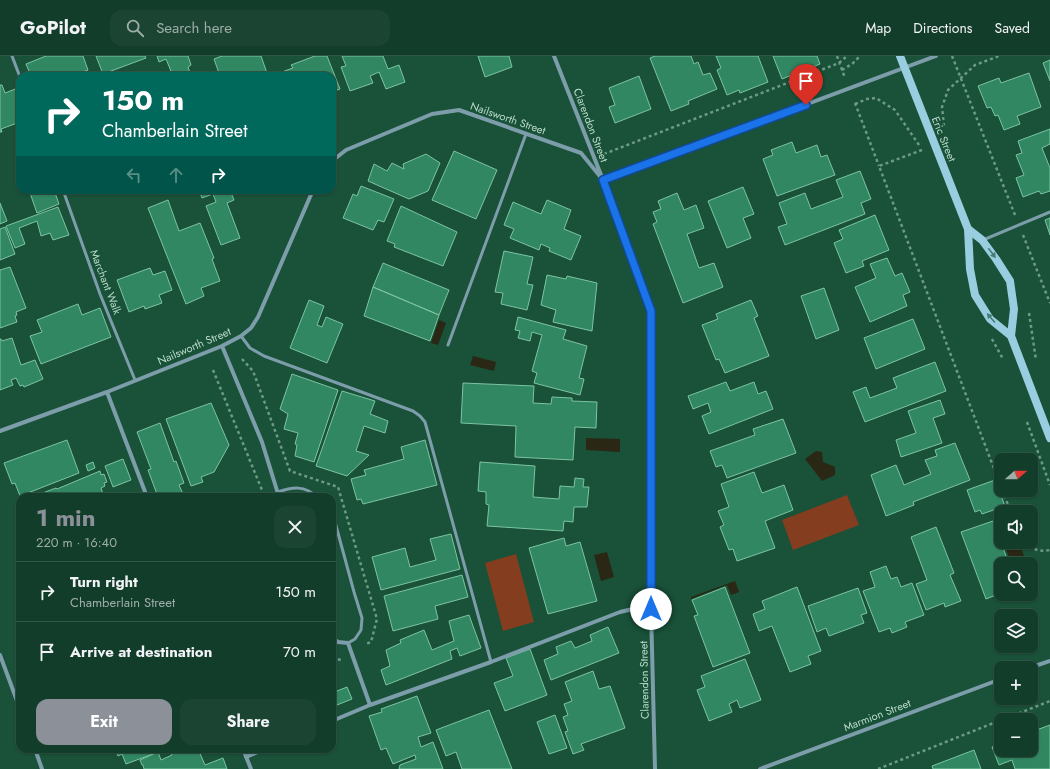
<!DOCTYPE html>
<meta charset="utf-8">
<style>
body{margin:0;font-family:Jost,sans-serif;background:#1c4433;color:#f1f3f6;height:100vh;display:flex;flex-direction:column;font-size:15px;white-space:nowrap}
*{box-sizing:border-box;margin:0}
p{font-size:13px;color:#9daea9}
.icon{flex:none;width:22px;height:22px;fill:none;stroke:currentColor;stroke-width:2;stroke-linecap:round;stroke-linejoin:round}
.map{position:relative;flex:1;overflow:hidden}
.sheet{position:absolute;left:16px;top:437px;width:320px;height:260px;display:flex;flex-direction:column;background:#133d2b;border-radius:12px;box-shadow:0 1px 3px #0004,0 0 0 1px #325647}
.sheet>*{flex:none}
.top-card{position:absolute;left:16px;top:16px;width:320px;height:122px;border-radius:12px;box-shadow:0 1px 3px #0004,0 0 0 1px #325647;background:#00695c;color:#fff;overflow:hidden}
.needle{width:26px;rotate:69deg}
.controls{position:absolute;left:994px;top:397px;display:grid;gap:8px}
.controls a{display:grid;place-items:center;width:44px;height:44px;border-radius:8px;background:#133d2b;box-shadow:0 1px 3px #0004,0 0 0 1px #325647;font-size:20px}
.pin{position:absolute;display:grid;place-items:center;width:34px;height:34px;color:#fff;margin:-41px -17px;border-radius:50% 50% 50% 0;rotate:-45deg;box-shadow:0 0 4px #0007}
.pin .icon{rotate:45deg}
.me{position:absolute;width:44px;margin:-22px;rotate:0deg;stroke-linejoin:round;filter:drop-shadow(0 0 3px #0008)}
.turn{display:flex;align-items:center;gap:14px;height:84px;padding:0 20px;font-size:18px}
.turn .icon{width:52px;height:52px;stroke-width:2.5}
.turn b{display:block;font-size:28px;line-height:34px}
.lanes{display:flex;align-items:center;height:38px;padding:0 20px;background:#0003;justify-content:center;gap:20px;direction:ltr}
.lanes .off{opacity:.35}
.round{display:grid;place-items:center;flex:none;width:42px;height:42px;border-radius:12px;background:#1c4433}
.head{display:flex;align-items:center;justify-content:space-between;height:68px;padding:0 20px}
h1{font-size:24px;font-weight:700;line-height:30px;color:#8c9099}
.action{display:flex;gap:8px;margin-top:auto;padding:8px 20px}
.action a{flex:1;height:46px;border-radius:12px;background:#8c9099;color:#fff;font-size:16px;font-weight:700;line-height:46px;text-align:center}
.action a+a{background:#1c4433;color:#f1f3f6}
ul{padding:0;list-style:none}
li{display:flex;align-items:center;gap:12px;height:60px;padding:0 20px;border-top:1px solid #325647}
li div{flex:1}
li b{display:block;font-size:15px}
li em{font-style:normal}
header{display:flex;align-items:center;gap:24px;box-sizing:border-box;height:56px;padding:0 20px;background:#133d2b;border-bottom:1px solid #325647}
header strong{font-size:19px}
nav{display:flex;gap:22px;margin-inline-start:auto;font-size:14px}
.search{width:280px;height:36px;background:#1c4433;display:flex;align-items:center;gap:10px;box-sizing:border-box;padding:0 14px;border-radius:12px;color:#9daea9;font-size:15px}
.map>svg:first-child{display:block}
</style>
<header>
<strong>GoPilot</strong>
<div class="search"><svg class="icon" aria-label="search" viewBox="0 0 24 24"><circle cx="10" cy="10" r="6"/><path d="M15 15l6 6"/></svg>Search here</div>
<nav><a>Map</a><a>Directions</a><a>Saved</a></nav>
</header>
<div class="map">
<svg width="1050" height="713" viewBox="0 0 1050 713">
<rect width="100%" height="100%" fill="#195139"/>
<path fill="#843d1f" d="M847 439 859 469 793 494 782 464Z
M516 498 534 566 503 575 485 507Z"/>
<path fill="#2a2814" d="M439 264 446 267 438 289 431 287Z
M473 300 496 306 494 315 470 309Z
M586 382 620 383V396L586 394Z
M816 395 822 396 823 406 835 411V419L822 425 805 403Z
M1003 486H1019L1027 508H1012Z
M607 496 614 521 601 525 594 499Z
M735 525 739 536 731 539 727 529 691 543V541Z"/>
<path fill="#318762" stroke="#7dc4a1" d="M46 0H83L88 14 77 18 78 20H31L26 8Z
M96 0H145L146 2 103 18Z
M157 0H188L191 9 188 11 191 20H173L166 3 159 6Z
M222 0H261L268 20H220L214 3Z
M315 0H327L340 33 332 36V20H280L279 17 293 12 291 9Z
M342 0H383L388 13 399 9 405 26 386 33 379 16 370 20 373 27 350 35 341 11 346 10Z
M478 0H509L512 11 485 21Z
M655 0H691L694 8 698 6 703 19 710 17 717 33 688 45 689 48 671 55 650 2Z
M716 0H758L768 26 740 37 739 34 727 39 717 14 721 12Z
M773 0H817L820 8 782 23Z
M1050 4V25L1043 7Z
M1029 17 1041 51 1017 60 1020 68 1004 74 998 59 995 60 991 51 987 52 978 30 999 22 1001 27Z
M639 20 651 53 615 67 609 51 615 49 609 32Z
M0 29H2L5 37 18 32 20 38V66L1 73 2 76H0Z
M1050 73V88L1042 92 1050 112V135L1041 138 1039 135 1023 141 1016 122 1024 119 1016 99 1022 97 1018 85Z
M792 86 796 97 817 89 821 101 827 99 835 119 777 140 763 103 773 99 771 94Z
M454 95 497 114 476 163 432 144Z
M426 98 440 107 428 135 409 143 368 125 374 108 387 115 392 107 404 113 403 108Z
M860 115 871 143 861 147 865 158 785 189 778 171 787 168 779 147 805 137 811 153 843 141 836 124Z
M361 130 394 143 384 166 378 164 373 174 343 162 353 138 357 140Z
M743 131 754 158 743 162 751 182 727 192 708 145Z
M29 134H54L59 148 37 157Z
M199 134H230L234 144 227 147 240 182 221 189 206 150 216 146 213 138 202 142Z
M677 137 684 154 696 149 704 172 687 178 699 212 714 207 723 231 683 247 653 168 657 166 653 156 661 153 658 145Z
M168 144 179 175 200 167 214 202 212 203 220 225 201 232 204 240 186 248 148 152Z
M547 144 571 154 564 173 581 180 571 204 549 195 550 192 541 188 539 194 510 182 514 173 504 169 513 146 541 158Z
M0 147 7 165 0 168Z
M401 150 457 176 443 210 394 191 395 188 387 185Z
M58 151 69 179 53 184 50 177 41 180 37 165 19 172 25 188 15 192 6 170Z
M875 159 889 194 862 205 864 210 846 217 834 187 843 183 839 174Z
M1050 162V179L1045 164Z
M5 171 15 198 0 204V173Z
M504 195 533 201 527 228 533 229 527 254 501 248 503 237 495 236Z
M887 202 895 220 902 217 910 236 903 239 907 250 870 266 855 231 876 222 870 208Z
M383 207 449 234 439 259 373 231Z
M10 211 26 252 16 256 17 259 15 260 17 266 0 272V214Z
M150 212 153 219 165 215 172 234 159 239 162 247 145 253 144 250 129 256 117 224Z
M547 219 566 223 567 220 597 227 592 275 553 266 556 254 541 249Z
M373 231 439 259 430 285 364 260Z
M824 232 839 274 816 283 801 240Z
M309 244 324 250 317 269 322 271 326 261 343 268 327 307 290 292Z
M751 244 758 260 754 262 769 300 725 317 719 303 716 304 702 269 718 263 716 258Z
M78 248 82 259 100 252 111 281 41 308 30 280 42 276 37 264Z
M518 261 566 274 563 283 587 290 579 322 584 323 580 339 534 327 537 317 532 315 542 279 532 276 530 285 518 282 520 275 515 274Z
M913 263 925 293 876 313 864 282Z
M12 282 21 309 35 304 43 323 24 331 23 329 20 330 16 322 11 324 13 329 0 334V283H1L2 285Z
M935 306 946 335 865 366 853 336 866 331 870 342 897 332 893 322Z
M292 318 338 334 314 406 295 400 297 389 295 388 298 377 284 373 288 358 280 353Z
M726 326 730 335 754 326 758 338 766 335 773 353 709 378 702 360 711 356 708 347 693 353 688 340Z
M463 327 534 330 533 347 551 348 552 341 572 342V345L597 346 596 372 575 371 573 404 515 401 516 370 461 367Z
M342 335 375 345 370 358 388 365 385 377 364 370 356 395 369 399 347 420 316 410Z
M940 344 945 358 933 362 942 387 901 401 896 384 916 377 908 355Z
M211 347 229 389 214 416 201 421 203 426 191 430 166 363Z
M783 363 796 397 727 422 722 409 716 411 710 395 755 379 753 373Z
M160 367 174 406 176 405 184 427 179 429 183 438 176 441H158L148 414 151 413 137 376Z
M67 384 79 417 20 440 15 427 12 428 4 407Z
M425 384 437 429 363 448 361 443 357 444 351 423 366 419 364 414 404 403 401 391Z
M955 387 970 424 913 446 914 449 886 460 871 419 896 409 904 429 931 418 925 404 937 400 935 394Z
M123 403 131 424 113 431 105 410Z
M93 406 95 412 88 415 86 409Z
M480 406 535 410 533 441 559 443 560 430 574 431 575 422 584 423 583 431H589L587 451H574L573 466 564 465 563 475 487 470 489 449 486 448V436L478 435Z
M100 415 101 419 104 418 107 426 104 427 105 430 101 432 104 441H32L56 432 57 433Z
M754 416 762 437 784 429 793 454 765 465 775 492 737 505 733 493 729 494 720 471 724 469 718 455 729 451 721 428Z
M995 424 1005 450 982 458 980 454 975 456 967 434Z
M993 465 1009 508H1001V537L986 543 961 476Z
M936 471 954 517 950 519 961 545 945 551 944 547 926 554 916 528 927 524 911 481Z
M451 478 460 513 381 534 372 501 405 492 410 511 436 504 430 483Z
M564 482 566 490 580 486 597 545 548 558 529 492Z
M886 510 891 523 897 521 901 531 912 527 924 559 905 566 907 571 892 577 890 572 879 576 863 535 875 531 870 516Z
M462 519 468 541 435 550 438 563 393 575 384 540Z
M725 531 750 597 713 611 694 560 698 559 692 544Z
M797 531 821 595 808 600 811 608 790 616 772 570 759 575 753 558 765 553 762 545Z
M858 532 867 557 861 559 864 567 829 580 826 572 817 576 808 550Z
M469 559 481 592 460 600 457 592 450 595 452 603 386 629 381 614 390 610 386 594 401 587 400 584 424 574 432 594 454 585 449 565Z
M608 571 619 597 551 624 544 604 558 598 556 591 571 585 575 592 592 585 590 579Z
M530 593 547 639 505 655 494 627 513 620 506 602Z
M745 603 761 644 740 652 737 644 729 648 732 656 709 665 697 634 705 631 701 620Z
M593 615 599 633 610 630 625 672 581 688 584 694 573 698 565 676 568 675 563 661 568 659 564 648 572 645 565 626Z
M347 631 352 643 332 651V637Z
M417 640 431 677 418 681 421 691 433 686 443 713H399L400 709 416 703 415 699 393 708 386 692 381 694 369 660 382 656 381 653Z
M489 654 512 713H462L456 696 446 700 436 674Z
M555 659 567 692 549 698 537 666Z
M1050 669V713H1015L1012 704 999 709 992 691 1001 688V694H1031V676Z
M115 693H166L126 708 122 698 118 700Z
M174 693H198L205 709 223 702 227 713H144L143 709H142L140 704 158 696 161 704 172 699 170 695Z
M974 694 981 713H933L932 710Z"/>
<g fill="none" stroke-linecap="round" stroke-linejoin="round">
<path stroke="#6e9a85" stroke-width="2.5" stroke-dasharray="3 3" stroke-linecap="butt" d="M837 0 845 22
M952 0 1015 159
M842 14 852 8 860 0
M855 47 879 110
M855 48 867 43 876 42 895 54 919 89
M944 70 942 51 948 34 975 9 999 0
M922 94 879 110 1001 431
M604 98 839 7 847 0
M1023 179 1050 247
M1029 257 1036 304
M992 283 1003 303
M242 303 253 315 290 415 338 431 377 563 371 586 366 588
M213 314 264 439
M1027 366 1050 429
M1002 434 1011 456
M1025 486C1033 494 1039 496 1050 494
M332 602 341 604 342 605
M1002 664 1050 645
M878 713 1001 664"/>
<path stroke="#7c9da9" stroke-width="3" d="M12 0 20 21
M63 134 100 238 135 324
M983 184 1050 156
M241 280 250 292 264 300 413 355 420 360 425 366 491 606
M448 289 526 78
M278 436C292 431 305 429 317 441
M332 460 335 466 354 536 362 562 361 574 355 583 348 587"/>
<path stroke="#7c9da9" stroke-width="4" d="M554 0 603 124 651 255V553L655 713
M332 105 346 94 432 58 459 54 581 97 603 124 936 0
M222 290 262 386 279 441
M107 336 147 441
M0 375 107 336 222 290 241 280 251 272 258 261 313 134
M332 582 338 586 348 587 370 649
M0 599 20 653
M1029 612 1050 605
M332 665 370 649 491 606 620 556 637 552 651 553
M35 693 42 713
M243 693 251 713
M246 701 265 693
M760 713 1001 623"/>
<path stroke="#99cee1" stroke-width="8" d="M900 0 968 173 970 213 975 239 990 263 1011 280
M968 173 982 184 996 203 1010 225 1014 253 1011 280 1050 382"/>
</g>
<defs><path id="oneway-solid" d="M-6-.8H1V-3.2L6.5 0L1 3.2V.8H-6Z"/></defs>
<g fill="#467d74">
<use href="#oneway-solid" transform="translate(992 197) rotate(53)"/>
<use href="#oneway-solid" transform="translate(991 262) rotate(-131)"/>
</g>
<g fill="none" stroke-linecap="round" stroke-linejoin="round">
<g stroke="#114b97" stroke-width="10">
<path id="route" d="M651 553V255L603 124 806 49"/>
</g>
<use href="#route" stroke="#1a73e8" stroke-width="7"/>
</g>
<g text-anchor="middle" stroke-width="4" stroke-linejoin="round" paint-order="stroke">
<g font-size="11" fill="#badcca" stroke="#195139">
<text transform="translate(508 62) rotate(19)" y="4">Nailsworth Street</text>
<text transform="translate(591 69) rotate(69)" y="4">Clarendon Street</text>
<text transform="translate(944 83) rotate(68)" y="4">Eric Street</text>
<text transform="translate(106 226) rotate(69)" y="4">Marchant Walk</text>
<text transform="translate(194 290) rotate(-23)" y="4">Nailsworth Street</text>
<text transform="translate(644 624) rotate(-91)" y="4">Clarendon Street</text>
<text transform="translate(877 659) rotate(-21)" y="4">Marmion Street</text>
</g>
</g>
</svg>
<div class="controls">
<a><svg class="needle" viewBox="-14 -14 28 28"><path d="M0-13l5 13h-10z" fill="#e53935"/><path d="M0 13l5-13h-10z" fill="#9daea9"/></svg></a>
<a><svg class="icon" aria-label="sound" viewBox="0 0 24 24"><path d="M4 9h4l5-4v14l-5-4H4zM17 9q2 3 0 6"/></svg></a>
<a><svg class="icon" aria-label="search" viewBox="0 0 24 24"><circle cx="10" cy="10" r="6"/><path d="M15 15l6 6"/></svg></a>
<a><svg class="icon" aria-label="layers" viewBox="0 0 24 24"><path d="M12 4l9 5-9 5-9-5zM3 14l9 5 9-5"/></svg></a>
<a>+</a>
<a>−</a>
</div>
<div class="pin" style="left:806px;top:49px;background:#d93025"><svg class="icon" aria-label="arrive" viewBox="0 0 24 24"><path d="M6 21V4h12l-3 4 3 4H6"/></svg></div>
<svg class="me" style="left:651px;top:553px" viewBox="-20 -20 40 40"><circle r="19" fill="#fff"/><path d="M0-13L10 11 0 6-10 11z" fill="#1a73e8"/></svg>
<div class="top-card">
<div class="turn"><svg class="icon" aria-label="right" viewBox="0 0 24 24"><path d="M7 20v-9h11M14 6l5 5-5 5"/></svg><div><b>150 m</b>Chamberlain Street</div></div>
<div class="lanes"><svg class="icon off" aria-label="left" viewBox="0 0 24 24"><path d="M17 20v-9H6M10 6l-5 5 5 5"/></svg><svg class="icon off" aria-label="ahead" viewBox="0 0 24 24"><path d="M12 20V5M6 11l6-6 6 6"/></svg><svg class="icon" aria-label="right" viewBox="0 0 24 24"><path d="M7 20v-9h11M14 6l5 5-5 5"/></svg></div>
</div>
<section class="sheet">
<div class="head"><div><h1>1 min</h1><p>220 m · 16:40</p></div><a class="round"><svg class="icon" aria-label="close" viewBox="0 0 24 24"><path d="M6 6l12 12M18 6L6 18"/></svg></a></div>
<ul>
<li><svg class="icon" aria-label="right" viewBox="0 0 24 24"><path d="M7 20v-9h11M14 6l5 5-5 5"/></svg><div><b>Turn right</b><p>Chamberlain Street</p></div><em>150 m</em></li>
<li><svg class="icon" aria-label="arrive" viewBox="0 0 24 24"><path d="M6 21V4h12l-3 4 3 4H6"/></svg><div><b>Arrive at destination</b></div><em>70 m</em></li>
</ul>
<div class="action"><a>Exit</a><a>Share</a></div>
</section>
</div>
